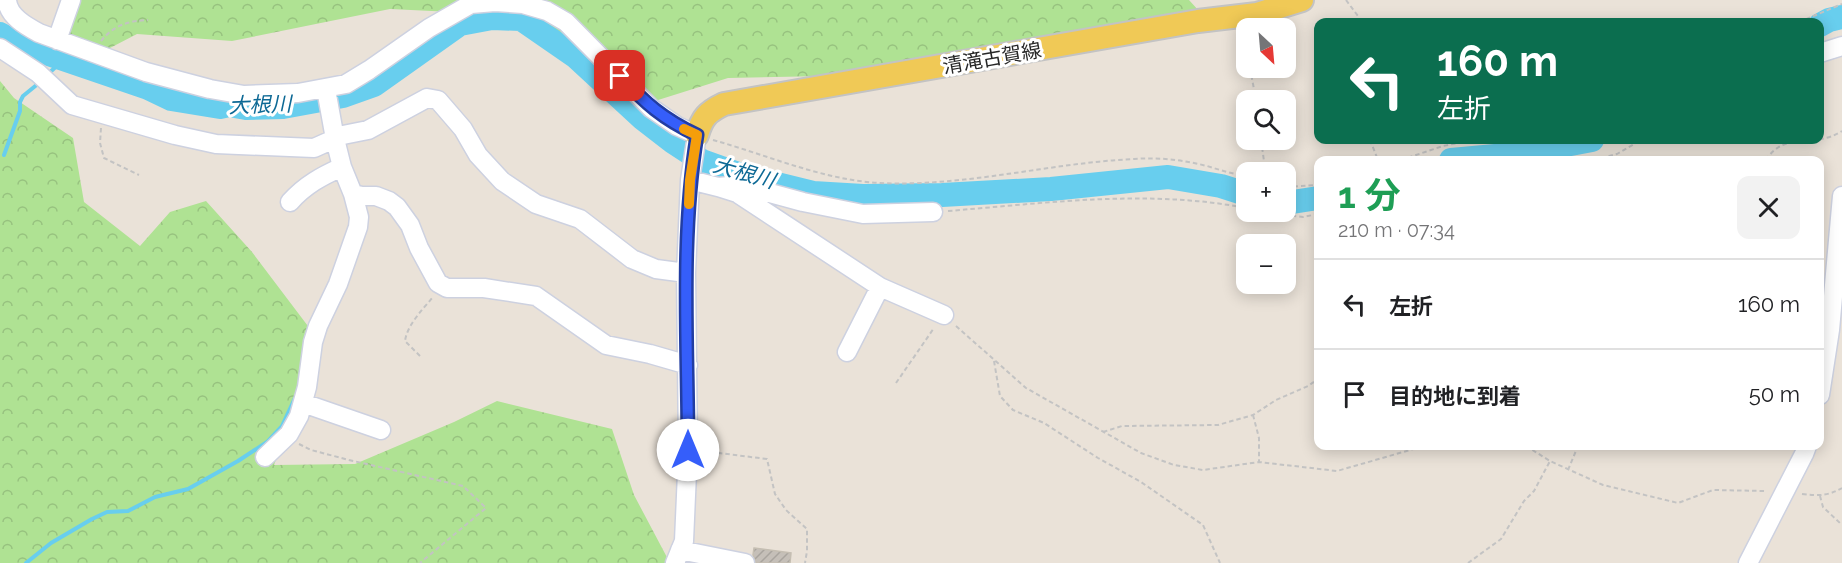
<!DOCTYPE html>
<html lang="ja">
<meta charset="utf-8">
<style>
body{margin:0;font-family:Raleway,"Noto Sans JP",sans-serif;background:#f2f2f2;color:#202124;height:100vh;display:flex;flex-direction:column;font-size:22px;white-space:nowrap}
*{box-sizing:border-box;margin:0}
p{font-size:20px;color:#757577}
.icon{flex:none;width:33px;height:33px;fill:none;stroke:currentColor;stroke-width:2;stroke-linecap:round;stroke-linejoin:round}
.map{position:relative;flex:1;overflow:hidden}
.panel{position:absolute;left:1314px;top:156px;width:510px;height:294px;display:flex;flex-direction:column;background:#fff;border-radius:12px;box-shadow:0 3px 15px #0003}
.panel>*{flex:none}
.top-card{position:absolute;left:1314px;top:18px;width:510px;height:126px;border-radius:12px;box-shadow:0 3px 15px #0003;background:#0b6e4f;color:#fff;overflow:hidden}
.needle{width:39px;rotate:154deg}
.tools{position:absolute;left:1236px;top:18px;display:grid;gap:12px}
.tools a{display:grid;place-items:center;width:60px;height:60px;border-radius:12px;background:#fff;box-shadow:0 3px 15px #0003;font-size:30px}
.pin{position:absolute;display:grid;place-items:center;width:51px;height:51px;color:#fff;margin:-26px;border-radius:12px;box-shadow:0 3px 9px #0006}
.me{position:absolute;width:66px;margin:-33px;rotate:0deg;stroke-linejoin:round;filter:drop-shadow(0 0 4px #0008)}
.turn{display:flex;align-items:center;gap:21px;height:126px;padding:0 24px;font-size:27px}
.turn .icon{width:78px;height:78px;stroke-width:2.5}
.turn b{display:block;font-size:42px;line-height:51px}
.round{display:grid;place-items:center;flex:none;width:63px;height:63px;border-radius:12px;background:#f2f2f2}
.head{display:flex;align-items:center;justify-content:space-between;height:102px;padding:0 24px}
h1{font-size:36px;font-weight:700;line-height:45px;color:#1e9e55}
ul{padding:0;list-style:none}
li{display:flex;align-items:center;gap:18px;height:90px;padding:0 24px;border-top:2px solid #e0e0e0}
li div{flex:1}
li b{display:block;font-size:22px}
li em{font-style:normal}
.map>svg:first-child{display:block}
</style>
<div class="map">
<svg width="1842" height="563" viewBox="0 0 1842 563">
<defs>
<pattern id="forest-crowns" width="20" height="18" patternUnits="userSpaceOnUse" patternTransform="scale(1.5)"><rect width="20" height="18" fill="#afe293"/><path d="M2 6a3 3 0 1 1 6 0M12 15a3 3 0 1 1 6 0" fill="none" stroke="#97c27f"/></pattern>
<pattern id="building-hatch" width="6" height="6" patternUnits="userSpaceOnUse" patternTransform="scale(1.5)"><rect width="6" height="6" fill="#c5bfb8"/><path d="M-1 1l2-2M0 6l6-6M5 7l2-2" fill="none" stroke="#a9a49e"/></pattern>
</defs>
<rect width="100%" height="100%" fill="#eae2d8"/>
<path fill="url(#forest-crowns)" d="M71 0H1189L1210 23 826 76 728 78 639 106 537 16 390 9 232 41 137 34 81 63 51 45Z
M0 81 14 98 73 138 84 202 140 246 170 212 206 201 252 252 320 342 274 465 355 464 454 422 497 401 612 429 634 495 670 563H0Z"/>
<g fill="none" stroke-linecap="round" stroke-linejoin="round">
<path stroke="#68ceee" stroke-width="4" d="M46 76 63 60
M4 155 20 111V102L23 96 39 83
M26 563 51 543 92 519 107 512 128 511 155 497 188 489 238 461 267 442 282 426 295 398"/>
<path stroke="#68ceee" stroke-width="24" d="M1820 25 1829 20 1842 17
M0 34 19 44 148 88 171 99 220 107 229 105 246 108 283 107 343 96 374 85 460 24 492 18 521 19 576 57 642 118 673 142 702 161 744 176 813 193 863 196 942 195 1051 189 1168 177 1221 186 1246 194
M1451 160 1517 154 1592 140
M1286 203 1318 198"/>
</g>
<path fill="url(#building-hatch)" stroke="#c5beb2" stroke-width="1.5" d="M754 548 791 553 790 563H756L753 555Z"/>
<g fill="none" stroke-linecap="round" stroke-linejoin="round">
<g stroke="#cdd1e0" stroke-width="21">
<path id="minor" d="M7 0C8 16 26 26 39 33L146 72 210 89 244 95 298 93 346 84 369 70 429 28 471 4 495 2 523 4 547 11 566 22 651 108 677 126 697 135 690 180 686 273 688 450 684 541 675 563
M57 40 71 0
M0 48 38 73 72 105 175 135 216 144 314 148 343 135 368 130 427 98 438 100 463 129 478 155 502 181 536 204 580 219 632 259 656 269 686 273
M1820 53 1842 46
M690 180 718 187 740 185 803 202 863 214 933 212
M718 187 737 193 880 287 944 315
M353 194 362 196H376L389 201 397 207 410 225 419 248 438 283 447 288H484L536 296 606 345 650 354 688 365
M290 202C305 185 322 176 342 167
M847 352 880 287
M1820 395 1830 330 1842 196
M303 403 381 430
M265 457 289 434 299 416 307 387 313 342 318 326 338 284 358 227 359 217 353 194 342 167 335 139 326 89
M680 550 745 563
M1748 563 1804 454 1807 446"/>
</g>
<g stroke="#c3c3c3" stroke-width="26">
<path id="major" d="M697 135C702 118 707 112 724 104L1198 21 1257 14 1302 0"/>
</g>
<path stroke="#c3c3c3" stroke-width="2" stroke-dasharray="4.5 3" stroke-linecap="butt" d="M1346 0 1358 16 1360 22
M1799 22 1842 4
M1241 34 1246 55
M101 41C114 25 128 21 148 20
M1250 68 1256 100
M101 128 100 143 104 158 139 175
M713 140C767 155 823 180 880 183 966 187 1049 163 1134 159 1159 157 1183 160 1207 166 1220 170 1233 174 1246 176
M1261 140 1265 168 1263 172
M1370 140 1378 160
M1401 160 1443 146 1473 140
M1594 160 1617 154 1641 140
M1766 160C1785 130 1815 149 1842 131
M1286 187 1318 185
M948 211C1047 203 1148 189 1246 208
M1262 212 1303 217 1318 214
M956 326 1026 388 1141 453 1174 465 1203 470 1259 462 1337 471 1424 446
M420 356 405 341C407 325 423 309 433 297
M994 361 1000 396 1013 410 1044 423 1098 458 1141 482 1203 525 1220 563
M896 383 934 328
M1253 415 1259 438V462
M1103 432 1122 426 1218 425 1253 415 1276 400 1308 386 1318 379
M299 444 311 450 349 460 463 486 486 508 420 563
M1526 446 1550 461 1603 485 1678 503 1713 490 1766 491
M703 451 767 459 775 494 786 510 807 529V551L805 563
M1568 470 1578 446
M1802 494C1818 496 1828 496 1842 488
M1820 496 1823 507 1842 525
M1468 563 1501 539 1524 501 1534 491 1550 461"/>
<use href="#minor" stroke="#fff" stroke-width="18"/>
<use href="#major" stroke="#f0c956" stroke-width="22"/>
</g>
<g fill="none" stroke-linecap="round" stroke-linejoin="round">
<g stroke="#223da2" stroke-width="15">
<path id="route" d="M620 76C645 103 663 119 697 135 680 239 688 345 688 450"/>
</g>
<use href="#route" stroke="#355efa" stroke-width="10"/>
<path stroke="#f59e0b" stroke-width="10" d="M684 129 697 135 690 180 689 204"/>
</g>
<g text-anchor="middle" stroke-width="6" stroke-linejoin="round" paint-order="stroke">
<g font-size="20" fill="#272727" stroke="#fff">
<text transform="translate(992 58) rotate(-10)" y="7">清滝古賀線</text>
</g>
<g font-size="21" font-style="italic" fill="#0d6995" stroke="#fff">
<text transform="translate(260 105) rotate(-2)" y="7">大根川</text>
<text transform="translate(744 173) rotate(16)" y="7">大根川</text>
</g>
</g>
</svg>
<div class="tools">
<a><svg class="needle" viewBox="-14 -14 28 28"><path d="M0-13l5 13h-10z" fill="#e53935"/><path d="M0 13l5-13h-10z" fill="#757577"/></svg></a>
<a><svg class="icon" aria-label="search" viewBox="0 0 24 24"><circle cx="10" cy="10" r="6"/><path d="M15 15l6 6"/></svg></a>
<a>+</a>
<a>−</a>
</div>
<div class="pin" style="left:620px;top:76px;background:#d93025"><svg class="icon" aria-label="arrive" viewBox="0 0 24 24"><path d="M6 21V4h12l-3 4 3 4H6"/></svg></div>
<svg class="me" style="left:688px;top:450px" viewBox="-20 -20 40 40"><circle r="19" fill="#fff"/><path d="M0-13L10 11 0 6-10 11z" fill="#355efa"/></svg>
<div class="top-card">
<div class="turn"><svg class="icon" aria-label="left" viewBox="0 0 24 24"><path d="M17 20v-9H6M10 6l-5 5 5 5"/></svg><div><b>160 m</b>左折</div></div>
</div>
<section class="panel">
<div class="head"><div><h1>1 分</h1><p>210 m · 07:34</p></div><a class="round"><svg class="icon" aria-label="close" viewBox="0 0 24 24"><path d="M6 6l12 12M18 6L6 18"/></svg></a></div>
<ul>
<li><svg class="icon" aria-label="left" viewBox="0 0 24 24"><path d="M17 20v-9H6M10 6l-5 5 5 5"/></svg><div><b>左折</b></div><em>160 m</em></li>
<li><svg class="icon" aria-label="arrive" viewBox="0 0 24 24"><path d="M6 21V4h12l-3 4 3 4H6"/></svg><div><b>目的地に到着</b></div><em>50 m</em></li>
</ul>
</section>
</div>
